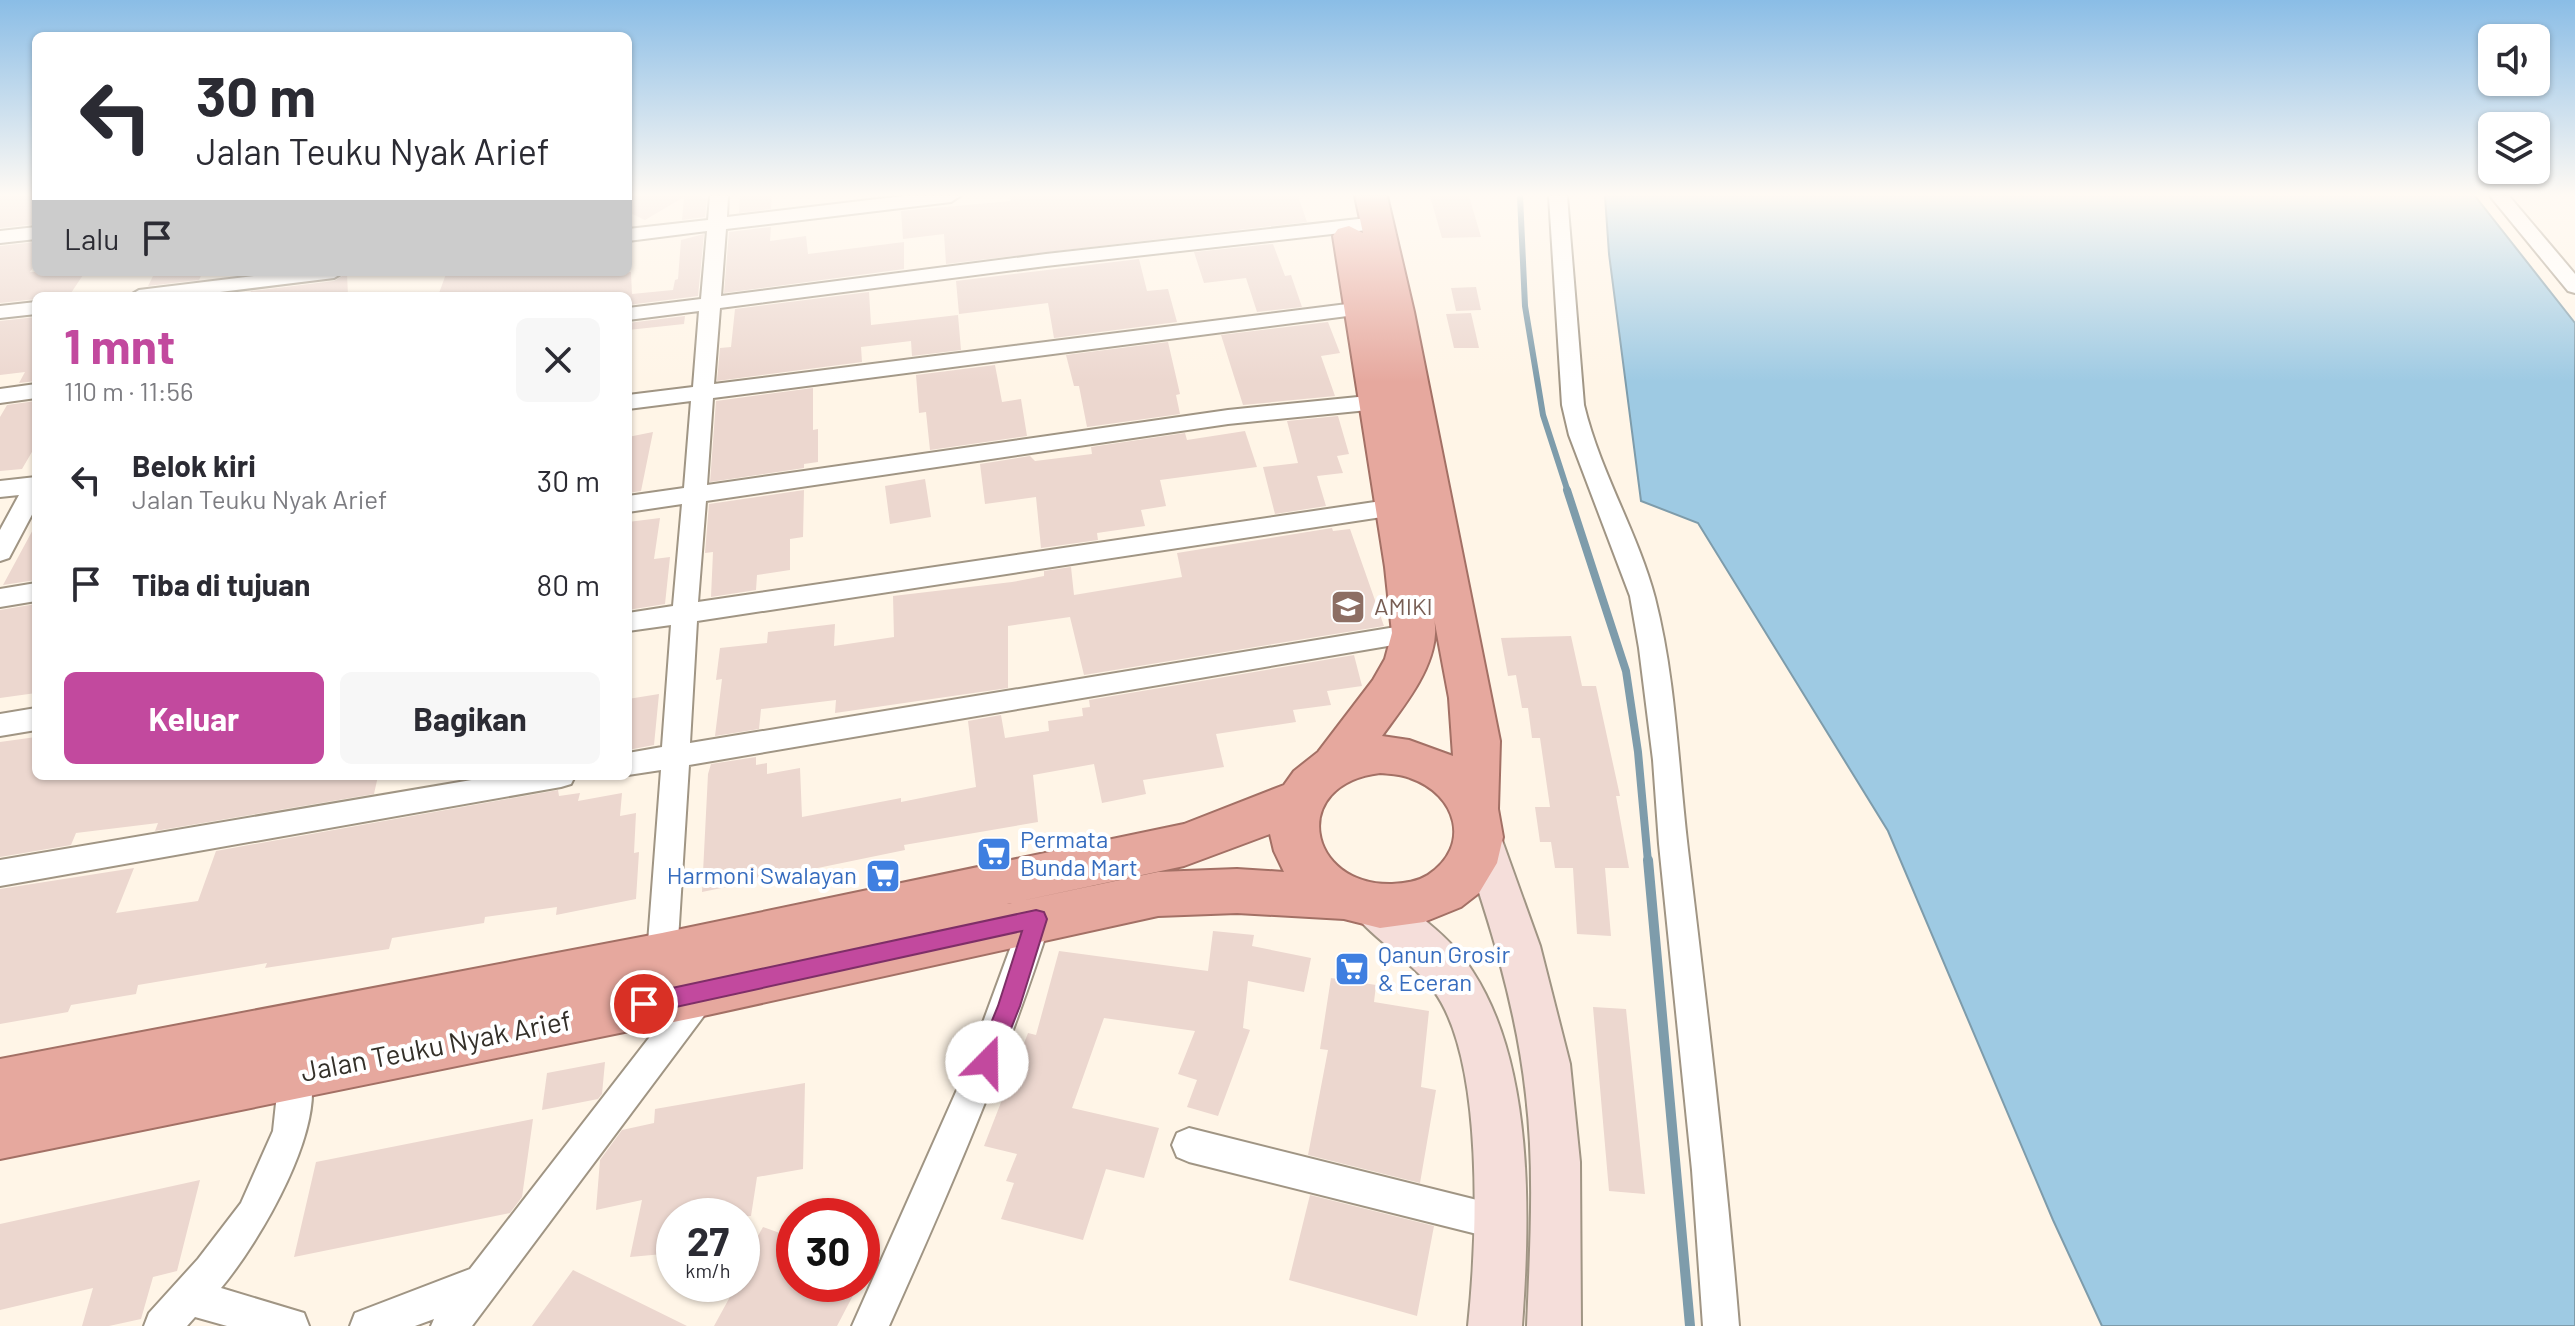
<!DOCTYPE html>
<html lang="id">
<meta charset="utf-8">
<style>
body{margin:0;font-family:Barlow,sans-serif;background:#f7f7f7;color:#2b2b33;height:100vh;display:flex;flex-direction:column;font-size:30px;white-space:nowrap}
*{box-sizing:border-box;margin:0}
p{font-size:26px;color:#7c7c81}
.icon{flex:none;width:44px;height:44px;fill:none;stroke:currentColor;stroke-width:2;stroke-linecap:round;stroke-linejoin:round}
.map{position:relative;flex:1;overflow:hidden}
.panel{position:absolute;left:32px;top:292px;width:600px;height:488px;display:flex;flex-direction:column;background:#fff;border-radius:12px;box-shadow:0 2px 6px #0004}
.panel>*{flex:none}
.banner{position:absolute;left:32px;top:32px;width:600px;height:244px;border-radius:12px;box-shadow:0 2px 6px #0004;background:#fff;color:#2b2b33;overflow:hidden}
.tools{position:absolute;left:2478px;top:24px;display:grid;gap:16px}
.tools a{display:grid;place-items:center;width:72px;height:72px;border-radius:12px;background:#fff;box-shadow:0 2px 6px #0004;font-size:40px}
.speed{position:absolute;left:656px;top:1198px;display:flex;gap:16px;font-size:40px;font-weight:700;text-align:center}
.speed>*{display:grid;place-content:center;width:104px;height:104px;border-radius:50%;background:#fff;box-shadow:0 2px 6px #0004;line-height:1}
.speed small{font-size:20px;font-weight:400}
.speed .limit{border:12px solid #d22;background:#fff;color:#111}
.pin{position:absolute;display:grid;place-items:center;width:68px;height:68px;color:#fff;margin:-34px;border:4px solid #fff;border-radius:50%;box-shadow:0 2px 8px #0007}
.me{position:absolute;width:88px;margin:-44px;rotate:22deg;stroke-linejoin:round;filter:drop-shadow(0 0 6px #0008)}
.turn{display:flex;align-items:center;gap:28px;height:168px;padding:0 32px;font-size:36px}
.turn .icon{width:104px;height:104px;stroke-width:2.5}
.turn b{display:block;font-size:56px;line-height:68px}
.then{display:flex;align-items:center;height:76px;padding:0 32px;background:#0003;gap:16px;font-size:30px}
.round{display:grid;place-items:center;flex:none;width:84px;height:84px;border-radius:12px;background:#f7f7f7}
.head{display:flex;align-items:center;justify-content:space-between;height:136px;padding:0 32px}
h1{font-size:48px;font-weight:700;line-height:60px;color:#c2499e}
.button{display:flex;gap:16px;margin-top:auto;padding:16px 32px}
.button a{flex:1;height:92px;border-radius:12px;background:#c2499e;color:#fff;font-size:32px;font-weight:700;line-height:92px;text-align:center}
.button a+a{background:#f7f7f7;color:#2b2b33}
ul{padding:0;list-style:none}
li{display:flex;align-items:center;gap:24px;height:104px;padding:0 32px}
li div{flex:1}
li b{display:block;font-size:30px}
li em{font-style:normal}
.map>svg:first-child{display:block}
</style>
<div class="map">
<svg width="2575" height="1326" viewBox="0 0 2575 1326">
<rect width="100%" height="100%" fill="#fff5e7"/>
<path fill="#9ecae3" stroke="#7e9cab" stroke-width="2" d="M1605 196H2475L2575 323V1326H2102L2053 1220 1888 831 1698 523 1641 501 1609 254Z"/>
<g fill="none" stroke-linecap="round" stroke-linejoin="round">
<path stroke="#7e9cab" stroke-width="6" d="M1520 196 1525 306 1543 415 1568 492"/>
<path stroke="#7e9cab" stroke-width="8" d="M1567 490 1626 671 1638 752 1648 862"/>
<path stroke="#7e9cab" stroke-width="10" d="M1648 860 1690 1326"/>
</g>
<path fill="#ecd7cf" d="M0 196H36V224L0 228Z
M628 196H700L707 199 705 217 682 220 684 197 645 220 628 212Z
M740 196H772L771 209 739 213Z
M1010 196H1298L1307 222 946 264 944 234 903 239 901 211 1011 201Z
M1430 196H1469L1481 237 1442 238Z
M771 227 770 241 806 236 808 254 904 242V269L724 293 729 232Z
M704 234 698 296 628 305V296H438L446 274 462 272H631L632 294 673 290 675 280 678 279 681 240Z
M36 242V263L30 272H85L69 296H36V299L0 303V246Z
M1273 244 1285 276 1291 275 1302 307 1257 312 1246 278 1204 283 1194 252Z
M1139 259 1147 291 1168 289 1177 322 1054 338 1048 303 959 314 956 281Z
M155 272H203L199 280 148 286Z
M347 273 348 296H249L251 291 334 281Z
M1476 287 1481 310 1456 311 1451 288Z
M869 292 871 325 958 315 961 350 912 356 911 341 861 347 862 362 717 381 720 348 731 347 735 309Z
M1471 313 1479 348H1454L1446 314Z
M685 316 684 324 628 330V323Z
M36 317V381L19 383 25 372 0 375V321Z
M1328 322 1340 353 1321 356 1335 396 1243 405 1221 335Z
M1168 342 1180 394 1176 395 1180 414 1087 427 1079 386H1074L1066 355Z
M995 365 1002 402 1021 399 1027 436 930 450 926 412 919 413 916 375Z
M813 388V430L818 429V462L804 464V468L710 482 716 401Z
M36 401V445L22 469 0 471V417L7 405Z
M1338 416 1349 454 1337 456 1343 473 1317 476 1326 506 1275 514 1263 467 1298 463 1287 421Z
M1245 431 1257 467 1160 480 1166 506 1141 510 1145 526 1097 533 1098 540 1041 548 1036 497 985 504 980 464 1030 456 1035 461 1092 454 1091 447 1185 433 1187 440Z
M653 432 641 491 628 493V437Z
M925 479 931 517 890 524 885 486Z
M804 490 803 537 790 539V570L757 575 756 590 711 597 713 552 705 553 709 504Z
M660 518 654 559 670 557 665 604 628 610V522Z
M36 524V580L3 585Z
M1332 528 1333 531 1350 529 1384 626 1084 675 1070 617 1008 626V688L835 713 836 700 761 709 759 729 715 736 722 679 716 680 720 648 767 643 768 632 835 624 834 646 894 637 893 596 1012 582 1044 576V571L1071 567 1074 595 1182 577 1177 553Z
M36 604V693L0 698V610Z
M1571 636 1582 686H1596L1620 796H1616L1629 868H1605L1611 936 1577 934 1573 868H1555L1551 842H1540L1535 807H1550L1540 738H1532L1528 708H1522L1516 675 1508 676 1501 638Z
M1354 655 1362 686 1327 691 1331 705 1293 710 1296 722 1216 734 1224 767 1143 780 1146 794 1102 803 1094 764 1033 775 1038 822 904 845 905 850 702 892 708 774 711 764 756 757V765L767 763V774L800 768 802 817 901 798V802L976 787 968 721 1001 715 1005 738 1049 731 1048 721 1083 716 1082 708 1090 707 1089 700Z
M659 694 654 745 628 750V699Z
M36 737V776H378L374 794 155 831 158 823 76 833 71 845 0 857V742Z
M558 790 559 796 580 793 578 801 622 793 620 816 636 813 634 853 639 852 636 899 556 915 557 907 485 917 484 923 392 938 389 949 265 968 267 963 138 985 136 994 71 1005 68 1012 0 1024V889L134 868 116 913 198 901 216 851Z
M1213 931 1254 935 1252 946 1311 958 1304 992 1248 981 1243 1028 1250 1030 1218 1116 1187 1107 1197 1080 1178 1074 1195 1031 1104 1018 1072 1108 1159 1128 1144 1178 1106 1169 1083 1240 1001 1219 1014 1183 1006 1181 1017 1154 984 1146 1028 1033 1036 1035 1059 951 1208 971Z
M1331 978 1376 985 1374 1002 1429 1011 1421 1087 1436 1090 1420 1183 1308 1155 1328 1050 1320 1049Z
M1593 1007 1626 1009 1645 1194 1609 1191Z
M605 1062 602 1094 598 1099 542 1110 547 1073Z
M805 1083 803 1169 757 1177 751 1216H674V1253L630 1257 642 1200 596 1210 600 1160 622 1130 654 1123 655 1109Z
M533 1119 522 1197 510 1213 294 1257 316 1162Z
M200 1180 177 1271 153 1277 141 1319 109 1326H82L93 1288 0 1310V1224Z
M1310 1195 1434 1226 1417 1316 1289 1280Z
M763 1227 794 1238V1284H859L837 1326H714L737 1284H742V1264Z
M573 1270 620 1293 687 1326H532Z"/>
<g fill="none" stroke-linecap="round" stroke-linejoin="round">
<g stroke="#a09584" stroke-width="4">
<path id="minor" d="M710 196H728L727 217 903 196H960L951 202 726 229 721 296 1046 254 1376 217 1385 223 1376 229 1046 266 720 308 714 384 1363 302 1373 308 1363 314 713 398 707 485 1228 410 1378 395 1386 397 1389 402 1386 407 1378 409 1228 424 706 501 698 602 1395 499 1403 501 1407 507 1403 513 1395 515 697 621 690 743 1414 624 1423 626 1427 633 1423 640 689 765 677 956 673 966 662 970 651 966 647 956 661 770 628 775V753L662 747 671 625 628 631V613L673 606 682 504 628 512V496L684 488 691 401 628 409V395L693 387 699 311 628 320V308L701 299 707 231 628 241V229L708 220Z
M1549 196H1567L1584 405C1600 472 1638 533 1655 598 1676 680 1678 766 1688 850 1707 1009 1726 1167 1739 1326H1703L1692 1170 1659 844 1653 760 1639 648 1630 596 1569 435 1562 405Z
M2490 196H2509L2575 274V293L2568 291Z
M36 227V239L0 243V231Z
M286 272H344L334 278 188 296H129L139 290Z
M36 302V314L0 318V306Z
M36 384V398L0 403V389Z
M36 477V507L9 558 0 561V530L19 495 0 497V481Z
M36 583V601L0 607V589Z
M36 708V730L0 736V714Z
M495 776H575L571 784 561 787 0 886V860Z
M1036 906 1047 910 1051 919C1007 1059 949 1192 889 1326H852L964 1074 1021 919 1025 910Z
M701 981 712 985 717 995 712 1005 472 1326H431L434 1319 415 1326H350L355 1313 470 1269 690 985Z
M295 1060 307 1064C332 1122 258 1244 221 1288L304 1313 309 1326H227L195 1317 187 1326H144L149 1313 198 1259 241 1203 273 1131 279 1075 283 1064Z
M1189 1128 1501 1206 1513 1211 1518 1223 1513 1235 1501 1240 1189 1162 1177 1157 1172 1145 1177 1133Z"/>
</g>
<g stroke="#a09584" stroke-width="4">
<path id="secondary" d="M1479 813 1494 818 1540 946 1570 1064 1580 1162 1581 1326H1527C1530 1249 1535 1171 1526 1095 1516 1004 1488 916 1458 830L1464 818Z
M1371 886C1389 893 1403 903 1418 915 1439 931 1459 949 1473 972 1534 1066 1530 1218 1522 1326H1468C1477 1241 1485 1061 1434 991 1412 960 1363 933 1349 905L1356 892Z"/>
</g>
<g stroke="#a37065" stroke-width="4">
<path id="trunk" d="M1355 196H1387L1414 312 1500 741 1498 809 1503 837 1497 863 1479 893 1461 907 1424 922 1380 928 1344 919 1237 913 1158 916 703 1016 0 1159V1059L662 933 1184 824 1284 785 1294 771 1318 752 1373 680 1385 659 1392 633 1385 567 1333 236 1338 229 1349 226 1363 233ZM1431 602 1449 698 1453 756 1409 740 1382 736C1403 707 1433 671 1435 634 1436 624 1433 612 1431 602ZM1380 773C1390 774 1401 774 1410 778 1457 794 1472 846 1428 875 1417 882 1405 883 1392 884 1307 886 1288 784 1380 773ZM1270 834 1274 851 1284 872 1237 869 1158 872 1007 904 1184 866Z"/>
</g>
<use href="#minor" fill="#fff" fill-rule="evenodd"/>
<use href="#secondary" fill="#f5deda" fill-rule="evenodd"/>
<use href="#trunk" fill="#e6a89e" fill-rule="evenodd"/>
</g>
<linearGradient id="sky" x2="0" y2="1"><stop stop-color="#8abde6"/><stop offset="0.51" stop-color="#fffaf4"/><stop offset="1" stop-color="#fffaf4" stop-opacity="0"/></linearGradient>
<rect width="2575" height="382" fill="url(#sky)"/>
<path fill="#c2499e" stroke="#7e2f67" stroke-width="2" d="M1036 910 1044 912 1047 919 1020 1006 995 1069 987 1072 979 1069 975 1062 998 1006 1022 931 644 1014 637 1011 633 1004 637 996 644 994Z"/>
<defs>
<g id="university-square" transform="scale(1.8)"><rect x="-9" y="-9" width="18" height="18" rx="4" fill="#8d6e63" stroke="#fff"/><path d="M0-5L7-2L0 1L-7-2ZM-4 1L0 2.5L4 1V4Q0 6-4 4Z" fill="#fff"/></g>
<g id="supermarket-square" transform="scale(1.8)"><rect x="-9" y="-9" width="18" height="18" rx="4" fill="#3f7fe0" stroke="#fff"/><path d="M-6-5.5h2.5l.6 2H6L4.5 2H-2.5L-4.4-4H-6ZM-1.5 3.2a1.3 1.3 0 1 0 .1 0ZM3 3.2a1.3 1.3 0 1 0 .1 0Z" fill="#fff"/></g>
</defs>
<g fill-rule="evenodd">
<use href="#university-square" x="1348" y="607"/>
<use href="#supermarket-square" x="994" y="854"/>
<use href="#supermarket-square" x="883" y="876"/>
<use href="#supermarket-square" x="1352" y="969"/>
</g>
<g text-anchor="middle" stroke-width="8" stroke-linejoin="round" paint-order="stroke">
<g font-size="24" fill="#785e54" stroke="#fff" text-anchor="start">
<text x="1374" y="615">AMIKI</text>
</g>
<g font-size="24" fill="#366cbe" stroke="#fff" text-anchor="start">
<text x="1020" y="848">Permata<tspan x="1020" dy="28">Bunda Mart</tspan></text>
<text x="857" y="884" text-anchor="end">Harmoni Swalayan</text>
<text x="1378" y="963">Qanun Grosir<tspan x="1378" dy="28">&amp; Eceran</tspan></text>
</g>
<g font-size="28" fill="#343029" stroke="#fff">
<text transform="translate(436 1046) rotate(-11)" y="10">Jalan Teuku Nyak Arief</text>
</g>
</g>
</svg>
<div class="tools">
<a><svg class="icon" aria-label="sound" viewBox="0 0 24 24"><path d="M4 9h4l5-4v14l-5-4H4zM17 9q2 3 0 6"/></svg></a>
<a><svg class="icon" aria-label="layers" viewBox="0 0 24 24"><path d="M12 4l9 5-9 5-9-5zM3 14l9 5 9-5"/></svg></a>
</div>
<div class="speed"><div>27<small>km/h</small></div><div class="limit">30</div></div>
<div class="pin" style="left:644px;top:1004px;background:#d93025"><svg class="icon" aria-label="arrive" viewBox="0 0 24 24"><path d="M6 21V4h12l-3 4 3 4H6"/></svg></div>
<svg class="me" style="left:987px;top:1062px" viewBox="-20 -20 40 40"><circle r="19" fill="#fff"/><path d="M0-13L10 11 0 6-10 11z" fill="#c2499e"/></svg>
<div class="banner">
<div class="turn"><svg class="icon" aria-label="left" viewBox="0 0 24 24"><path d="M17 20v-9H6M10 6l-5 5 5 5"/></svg><div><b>30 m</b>Jalan Teuku Nyak Arief</div></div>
<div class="then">Lalu<svg class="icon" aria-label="arrive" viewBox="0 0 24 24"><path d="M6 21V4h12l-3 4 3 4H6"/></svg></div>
</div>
<section class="panel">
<div class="head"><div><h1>1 mnt</h1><p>110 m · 11:56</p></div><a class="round"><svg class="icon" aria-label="close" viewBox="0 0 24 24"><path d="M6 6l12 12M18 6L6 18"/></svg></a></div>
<ul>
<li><svg class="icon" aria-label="left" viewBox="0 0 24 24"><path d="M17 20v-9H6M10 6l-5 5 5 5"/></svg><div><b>Belok kiri</b><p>Jalan Teuku Nyak Arief</p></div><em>30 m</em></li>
<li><svg class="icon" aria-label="arrive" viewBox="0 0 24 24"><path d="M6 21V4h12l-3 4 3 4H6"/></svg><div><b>Tiba di tujuan</b></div><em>80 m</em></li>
</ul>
<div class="button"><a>Keluar</a><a>Bagikan</a></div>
</section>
</div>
